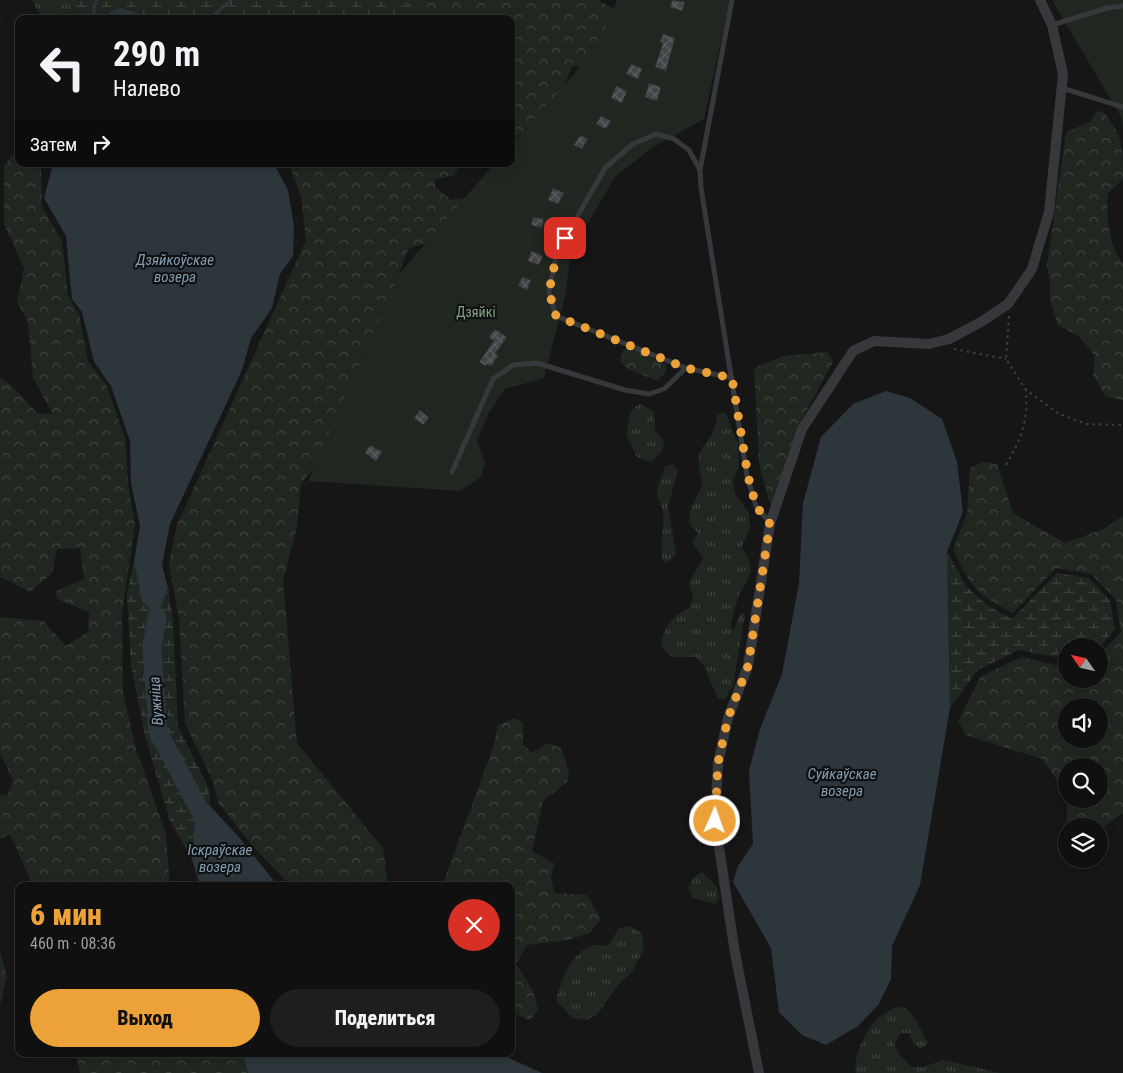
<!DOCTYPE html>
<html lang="ru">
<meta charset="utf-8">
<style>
body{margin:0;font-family:"Roboto Condensed",sans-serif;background:#1e1e1f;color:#f1f3f6;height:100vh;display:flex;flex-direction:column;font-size:19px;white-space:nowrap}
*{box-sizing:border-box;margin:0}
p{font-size:16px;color:#9c9d9f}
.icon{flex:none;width:28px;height:28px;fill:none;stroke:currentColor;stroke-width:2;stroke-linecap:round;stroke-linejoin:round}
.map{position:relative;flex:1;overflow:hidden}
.side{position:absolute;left:15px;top:882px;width:500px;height:175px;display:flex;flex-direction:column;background:#101011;border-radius:10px;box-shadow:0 2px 12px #0003,0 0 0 1px #303031}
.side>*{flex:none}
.banner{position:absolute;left:15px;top:15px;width:500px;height:152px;border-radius:10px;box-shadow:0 2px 12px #0003,0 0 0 1px #303031;background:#101011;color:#f1f3f6;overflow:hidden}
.needle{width:32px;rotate:304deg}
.buttons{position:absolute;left:1058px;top:638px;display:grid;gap:10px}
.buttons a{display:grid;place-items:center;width:50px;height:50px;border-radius:50%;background:#101011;box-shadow:0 2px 12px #0003,0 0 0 1px #303031;font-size:25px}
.pin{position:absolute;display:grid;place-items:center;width:42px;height:42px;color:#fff;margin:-21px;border-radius:10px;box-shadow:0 2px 8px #0006}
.me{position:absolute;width:55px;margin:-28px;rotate:2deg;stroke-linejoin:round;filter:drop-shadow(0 0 4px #0008)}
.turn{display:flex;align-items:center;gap:18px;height:105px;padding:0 15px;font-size:22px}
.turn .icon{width:65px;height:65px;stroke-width:2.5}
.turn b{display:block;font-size:35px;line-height:42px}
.then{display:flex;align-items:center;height:48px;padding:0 15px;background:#0003;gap:10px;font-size:19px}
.round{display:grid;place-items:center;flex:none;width:52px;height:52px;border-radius:26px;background:#1e1e1f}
.overview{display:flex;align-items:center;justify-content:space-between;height:85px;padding:0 15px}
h1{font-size:30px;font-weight:800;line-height:38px;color:#eca139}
.primary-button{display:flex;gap:10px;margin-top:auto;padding:10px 15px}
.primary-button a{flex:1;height:58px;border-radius:30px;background:#eca139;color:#111;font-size:20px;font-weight:800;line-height:58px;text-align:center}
.primary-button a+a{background:#1e1e1f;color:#f1f3f6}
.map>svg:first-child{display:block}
</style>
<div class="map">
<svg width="1123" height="1073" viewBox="0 0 1123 1073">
<defs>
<pattern id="grass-tufts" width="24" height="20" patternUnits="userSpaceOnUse" patternTransform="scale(1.25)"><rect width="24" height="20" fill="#202720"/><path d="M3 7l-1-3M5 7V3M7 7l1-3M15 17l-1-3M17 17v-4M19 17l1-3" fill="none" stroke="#3e443e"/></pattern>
<pattern id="forest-crowns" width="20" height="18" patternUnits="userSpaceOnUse" patternTransform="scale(1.25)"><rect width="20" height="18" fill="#202720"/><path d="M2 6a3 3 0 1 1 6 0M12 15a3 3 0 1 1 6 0" fill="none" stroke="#3e443e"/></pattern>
<pattern id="wetland-marsh" width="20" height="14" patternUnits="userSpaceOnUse" patternTransform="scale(1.25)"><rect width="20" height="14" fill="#202720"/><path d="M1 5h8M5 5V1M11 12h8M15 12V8" fill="none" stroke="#3e443e"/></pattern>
<pattern id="building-cross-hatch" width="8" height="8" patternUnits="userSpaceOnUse" patternTransform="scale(1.25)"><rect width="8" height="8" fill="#424447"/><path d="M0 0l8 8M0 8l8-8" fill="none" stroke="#5a5c5f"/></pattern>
</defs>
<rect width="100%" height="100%" fill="#161617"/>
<path fill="url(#grass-tufts)" d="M32 0H70L71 6 80 12 77 19H42Z
M640 403 654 412 655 430 664 442 662 452 651 462 637 457 626 435 631 411Z
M725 412 738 444 739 465 733 479 735 493 749 513 750 528 742 547C760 575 745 577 737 601 734 610 732 619 730 628L734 630 741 612 745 615 733 686 725 699H718L704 666 696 657H671L661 645C664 626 672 616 689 608L693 598 689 582 703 558 692 542 698 533 689 524 690 511 703 483C688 440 715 449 717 415Z
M673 464 678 470 668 507 676 553 670 561 664 563C658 547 665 529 663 512 663 505 657 500 657 493 658 484 662 474 665 466Z
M702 872 717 887 719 899 715 904 693 898 688 888 693 878Z
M631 926 642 934 644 948 632 972 618 985 597 1015 586 1020 572 1018 556 1000C561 981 571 952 592 946 597 944 603 946 608 946L619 928Z
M896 1007 906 1008 915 1019 928 1043 921 1049 914 1044 909 1033H901L894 1044 900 1056 912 1067H924L943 1060 1001 1073H856C852 1058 867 1028 878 1018 883 1014 890 1010 896 1007Z"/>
<path fill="url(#forest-crowns)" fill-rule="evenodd" d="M400 0H598L630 18 611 72 572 66 564 86 551 143 517 135 511 158V19H421L417 13Z
M1103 111C1123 137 1123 144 1123 179L1108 193C1106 219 1108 242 1123 264V400L1106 397 1093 375 1095 356 1080 337 1058 325 1050 300V282L1047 265 1066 132 1090 122 1096 112Z
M13 154 19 156V164H44L41 167 42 207 62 241 68 296 79 314 88 361 107 386 126 441 128 484 135 525 122 613 123 693 136 749 166 834 170 886H33L10 834 0 839V794L7 796 13 780 0 753V617L43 621 66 646 88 632 89 612 57 599 56 591 84 579 80 548 57 549 52 573 30 592 0 577V378L12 386 37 413 53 414 33 378 28 322 17 302 24 268 4 224V166Z
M289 164H461L454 175 435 180V187L451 200 479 196 432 241 408 249 386 311 363 355 386 376 301 484 297 527 283 580 297 743 383 848 388 886H291L251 844 219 804 211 777 185 723 179 619 169 563 177 525 306 240 301 197Z
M630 346 666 365V372L658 381 627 369 620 361 624 349Z
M827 352 833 362 797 428 771 508 759 464 754 368 783 356Z
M984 462 997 464 1013 513 1065 543 1103 529 1123 516V813L1099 830V826H1072L1067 820V799H1099V766H1066V793L1042 759 966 735 958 721 981 676 1021 657 1059 666 1066 665V679H1099V656L1121 632 1116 600 1091 574 1056 568 1013 613C976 594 971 587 953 550L967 513 970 468ZM1066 706H1099V739H1066Z
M515 718 523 723V744L532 753 548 743 561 748 569 772 567 782 543 801 532 851 555 864 551 877 554 893 587 895 601 919 590 933 568 940 527 945 516 964 533 991 538 1010 530 1020 519 1016 511 1005V886H442L493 748 498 725Z
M0 950 7 977 0 1005Z
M76 1054H242L248 1073H80Z"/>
<path fill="url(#wetland-marsh)" d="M70 0H400L417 13 421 19H147L144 15 110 12 103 19H77L80 12 71 6Z
M947 552 967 587 987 605 1012 619 1057 573 1089 578 1110 601 1115 629 1099 648V646H1066V659L1018 650 978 670 950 708Z
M134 561 142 601 157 617 168 588 173 620 178 726 209 789 210 806 196 807 192 859 170 821 145 736 131 665 127 594Z"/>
<path fill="#202720" d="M617 0H730L704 119 652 148 615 177 571 252 565 296 544 378 505 389 489 413 477 440 485 463 481 477 460 491 308 481 400 273 494 164H511V145L597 48Z
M1052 0H1123V128L1121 117Z"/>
<path fill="#2c363b" d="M120 8 144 15 147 19H103L110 12Z
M53 164H274L288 190 294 226 293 256 280 274 272 308 251 338 242 370 170 524 162 565 168 588 157 617 142 601 134 561 140 526 131 483 130 441 111 386 94 362 82 312 72 299 66 236 44 198Z
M886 391 910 398 942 419 957 462 963 512 947 552 950 708 920 885 892 946 891 979 879 1004 858 1026 826 1045 802 1035 779 1012 771 948 733 882 738 866 753 844 749 771 760 729 782 674 799 583 803 503 821 437 853 404Z
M210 806 238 836 278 886H200L192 859 196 807Z
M242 1054H500L542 1073H248Z"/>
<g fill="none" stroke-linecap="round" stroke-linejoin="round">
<path stroke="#2c363b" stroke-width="3" d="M94 19V6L97 0
M209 19 231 0"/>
<path stroke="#2c363b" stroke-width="19" d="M157 617 152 649 158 732 209 827"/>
</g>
<path fill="url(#building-cross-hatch)" stroke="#303033" d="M672 0 685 2 682 11 670 7Z
M663 34 675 38 666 71 655 67 663 43 660 42Z
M631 64 642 69 638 79 626 74Z
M649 83 661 87 657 101 645 97Z
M616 86 627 91 622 103 611 98Z
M601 116 611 121 606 129 596 124Z
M580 135 588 139 582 149 574 145Z
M553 188 564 193 558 204 548 200Z
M533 217 544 219 542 228 531 225Z
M531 251 543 256 539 265 528 261Z
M522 277 531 280 527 290 518 286Z
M495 329 507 337 495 354 498 356 491 366 487 364 485 366 479 362 494 341 489 337Z
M420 410 429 418 423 425 414 418Z
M370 445 382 452 376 461 365 453Z"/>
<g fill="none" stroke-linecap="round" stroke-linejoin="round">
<path stroke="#3d3f43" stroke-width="2" stroke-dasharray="2.5 4" stroke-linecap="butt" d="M1009 316 1006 359 1026 390 1059 414 1087 424 1123 425
M954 349 1006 359
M1006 465C1022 437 1028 422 1026 390"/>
<path stroke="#37383c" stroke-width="5" d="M732 0 700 170 701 188 747 476 756 506 770 523
M1052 25 1107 8 1123 6
M1062 88 1123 107
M686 368 556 316 549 292 557 252 605 168 633 144 656 134 674 139 689 150 700 170
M452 472 493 379 513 365 537 363 625 390 649 394 664 389 686 368 732 378"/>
<path stroke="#37383c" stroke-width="10" d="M759 1073 735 953 715 821 718 763 728 718 748 666 770 524 802 429 853 351 874 341 929 344 949 339 981 322 1008 304 1032 269 1049 212 1063 74 1052 25 1040 0"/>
</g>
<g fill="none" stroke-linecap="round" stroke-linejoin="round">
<path stroke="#eca139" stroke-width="9" stroke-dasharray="0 16.2" d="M565 238 557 252 549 292 556 316 686 368 732 378 748 476 756 506 770 524 748 666 728 718 718 763 715 821"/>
</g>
<g text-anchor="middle" stroke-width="4.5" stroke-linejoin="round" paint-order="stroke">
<g font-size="14" fill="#80a280" stroke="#111112">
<text x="476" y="317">Дзяйкі</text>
</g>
<g font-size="15" font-style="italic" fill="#809eb1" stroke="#111112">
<text x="175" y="265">Дзяйкоўскае<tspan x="175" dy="17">возера</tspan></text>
<text transform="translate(156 701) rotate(-94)" y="5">Вужніца</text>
<text x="842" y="779">Суйкаўскае<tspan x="842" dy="17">возера</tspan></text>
<text x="220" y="855">Іскраўскае<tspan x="220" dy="17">возера</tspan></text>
</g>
</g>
</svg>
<div class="buttons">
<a><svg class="needle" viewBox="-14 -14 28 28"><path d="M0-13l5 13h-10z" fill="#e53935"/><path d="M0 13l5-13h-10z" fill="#9c9d9f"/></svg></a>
<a><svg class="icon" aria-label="sound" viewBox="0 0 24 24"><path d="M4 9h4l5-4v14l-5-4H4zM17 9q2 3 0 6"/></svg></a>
<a><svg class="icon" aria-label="search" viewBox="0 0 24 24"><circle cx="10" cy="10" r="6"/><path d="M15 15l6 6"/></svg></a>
<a><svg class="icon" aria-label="layers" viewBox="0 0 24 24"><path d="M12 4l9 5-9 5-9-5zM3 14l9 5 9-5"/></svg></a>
</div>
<div class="pin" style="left:565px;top:238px;background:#d93025"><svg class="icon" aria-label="arrive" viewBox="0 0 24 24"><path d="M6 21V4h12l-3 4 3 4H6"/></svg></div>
<svg class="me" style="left:715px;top:821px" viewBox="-20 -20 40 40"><circle r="17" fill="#eca139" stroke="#fff" stroke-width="3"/><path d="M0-11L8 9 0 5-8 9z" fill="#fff"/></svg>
<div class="banner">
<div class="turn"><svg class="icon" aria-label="left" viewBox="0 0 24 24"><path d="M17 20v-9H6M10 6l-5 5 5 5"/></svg><div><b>290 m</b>Налево</div></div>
<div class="then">Затем<svg class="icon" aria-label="right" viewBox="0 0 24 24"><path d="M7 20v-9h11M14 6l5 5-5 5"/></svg></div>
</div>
<section class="side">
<div class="overview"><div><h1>6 мин</h1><p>460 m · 08:36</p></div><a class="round" style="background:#d93025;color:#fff"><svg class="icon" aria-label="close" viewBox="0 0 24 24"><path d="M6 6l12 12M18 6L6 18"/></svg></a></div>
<div class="primary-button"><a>Выход</a><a>Поделиться</a></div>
</section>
</div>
